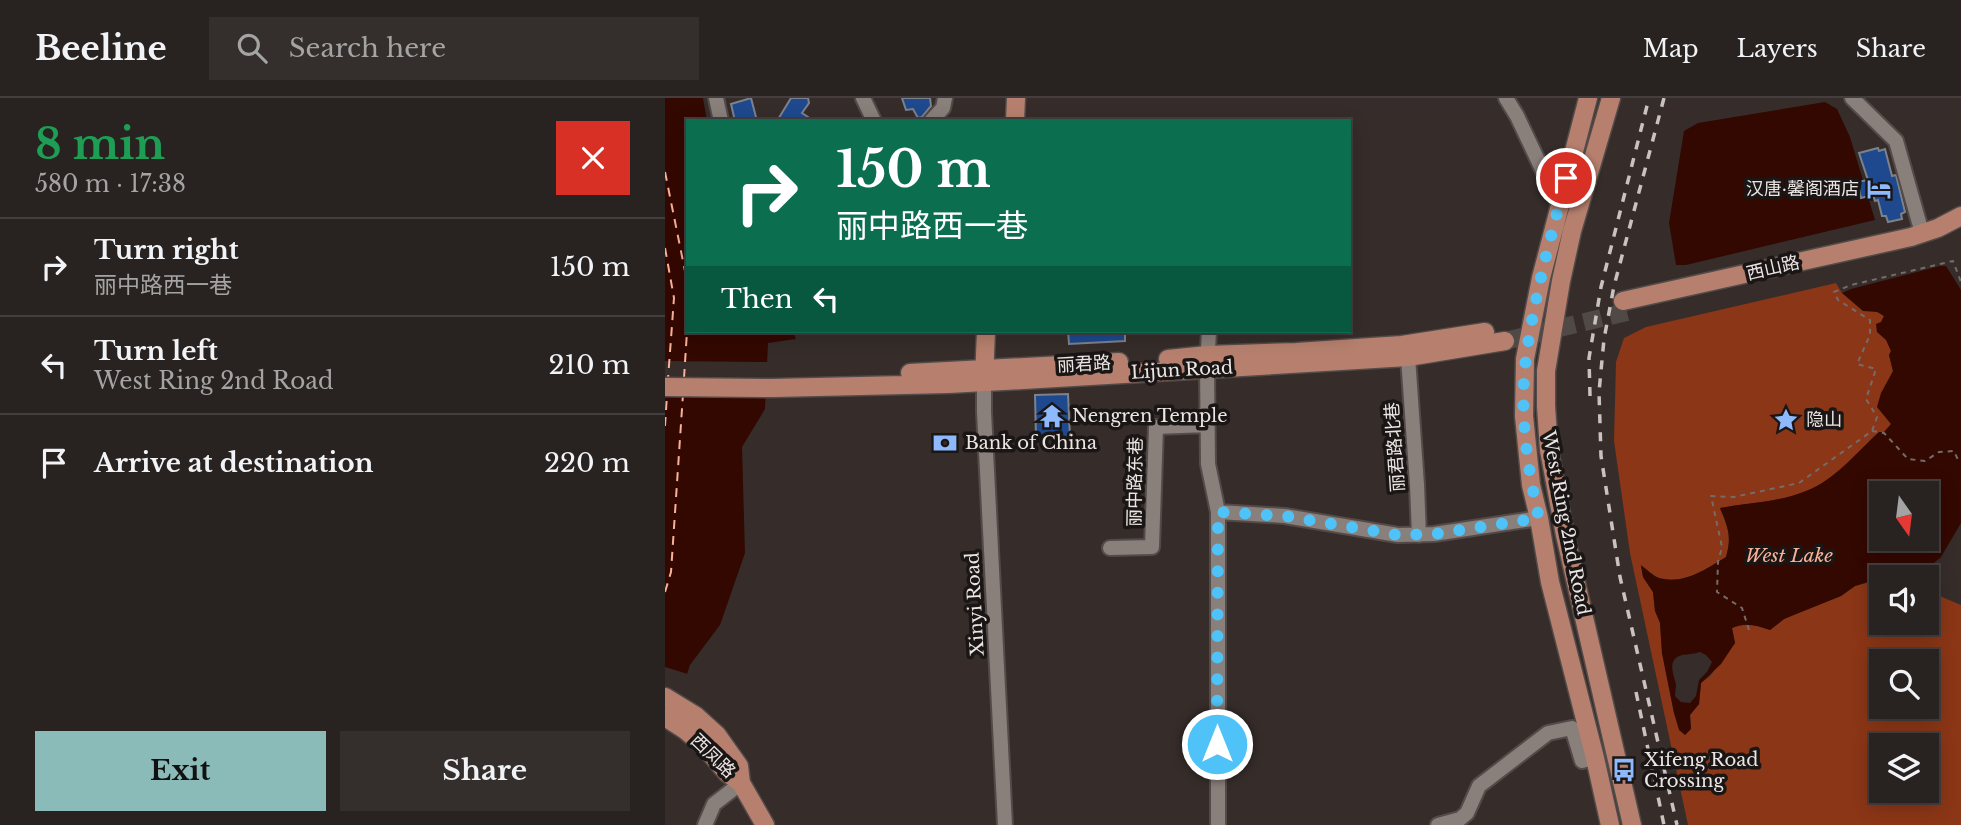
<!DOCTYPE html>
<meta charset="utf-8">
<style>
body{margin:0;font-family:"Libre Baskerville","Noto Sans SC",serif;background:#342f2d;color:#f1f3f6;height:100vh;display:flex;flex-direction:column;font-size:26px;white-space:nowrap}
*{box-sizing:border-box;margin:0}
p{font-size:23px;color:#a5a4a5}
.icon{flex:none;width:38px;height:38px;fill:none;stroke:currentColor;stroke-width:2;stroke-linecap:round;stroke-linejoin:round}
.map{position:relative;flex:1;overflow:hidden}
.drawer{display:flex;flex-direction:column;background:#282220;width:665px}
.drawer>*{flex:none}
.top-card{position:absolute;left:21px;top:21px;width:665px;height:214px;border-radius:0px;box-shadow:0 4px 18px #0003,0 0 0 2px #443f3e;background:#0b6e4f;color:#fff;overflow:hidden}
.needle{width:46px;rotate:166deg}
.buttons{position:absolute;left:1204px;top:383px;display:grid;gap:14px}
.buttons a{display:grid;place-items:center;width:70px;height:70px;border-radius:0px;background:#282220;box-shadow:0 4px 18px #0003,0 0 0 2px #443f3e;font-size:35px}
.pin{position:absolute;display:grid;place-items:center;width:60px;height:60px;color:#fff;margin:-30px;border:4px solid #fff;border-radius:50%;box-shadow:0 2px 7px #0007}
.me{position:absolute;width:77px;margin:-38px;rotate:0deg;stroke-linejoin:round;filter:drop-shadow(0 0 5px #0008)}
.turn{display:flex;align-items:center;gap:24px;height:147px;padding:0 35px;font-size:32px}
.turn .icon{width:91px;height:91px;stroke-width:2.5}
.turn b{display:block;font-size:49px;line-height:60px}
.then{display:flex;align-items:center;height:66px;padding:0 35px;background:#0003;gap:14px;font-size:26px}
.round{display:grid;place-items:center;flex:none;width:74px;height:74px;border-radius:0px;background:#342f2d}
.head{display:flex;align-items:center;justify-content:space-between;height:119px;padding:0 35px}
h1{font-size:42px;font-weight:700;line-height:52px;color:#1e9e55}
.primary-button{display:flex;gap:14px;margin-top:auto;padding:14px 35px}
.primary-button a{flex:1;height:80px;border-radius:0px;background:#8bbbb9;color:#111;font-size:28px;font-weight:700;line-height:80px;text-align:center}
.primary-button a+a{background:#342f2d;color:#f1f3f6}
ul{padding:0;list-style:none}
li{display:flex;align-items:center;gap:21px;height:98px;padding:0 35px;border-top:2px solid #443f3e}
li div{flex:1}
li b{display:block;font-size:26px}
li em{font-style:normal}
header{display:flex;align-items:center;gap:42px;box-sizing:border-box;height:98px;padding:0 35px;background:#282220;border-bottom:2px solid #443f3e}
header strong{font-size:33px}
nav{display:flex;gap:38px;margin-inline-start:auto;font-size:24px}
.search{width:490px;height:63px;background:#342f2d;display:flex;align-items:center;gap:18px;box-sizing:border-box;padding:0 24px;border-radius:0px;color:#a5a4a5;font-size:26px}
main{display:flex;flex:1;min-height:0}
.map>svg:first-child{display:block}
</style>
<header>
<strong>Beeline</strong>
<div class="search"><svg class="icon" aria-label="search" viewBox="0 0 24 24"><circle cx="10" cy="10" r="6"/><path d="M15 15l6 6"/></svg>Search here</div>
<nav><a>Map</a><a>Layers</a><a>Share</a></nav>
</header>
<main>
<section class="drawer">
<div class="head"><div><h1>8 min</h1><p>580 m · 17:38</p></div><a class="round" style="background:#d93025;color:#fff"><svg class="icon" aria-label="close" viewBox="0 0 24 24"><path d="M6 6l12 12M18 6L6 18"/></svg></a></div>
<ul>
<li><svg class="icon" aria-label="right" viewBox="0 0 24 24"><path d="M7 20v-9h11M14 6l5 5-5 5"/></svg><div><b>Turn right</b><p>丽中路西一巷</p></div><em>150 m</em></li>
<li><svg class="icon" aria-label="left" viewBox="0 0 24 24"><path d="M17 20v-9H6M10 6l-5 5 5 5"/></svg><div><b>Turn left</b><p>West Ring 2nd Road</p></div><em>210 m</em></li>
<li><svg class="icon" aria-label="arrive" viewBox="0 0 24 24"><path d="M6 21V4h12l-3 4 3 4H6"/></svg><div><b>Arrive at destination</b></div><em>220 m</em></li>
</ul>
<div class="primary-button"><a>Exit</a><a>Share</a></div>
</section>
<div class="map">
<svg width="1296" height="727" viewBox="0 0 1296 727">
<rect width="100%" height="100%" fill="#362d2a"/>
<path fill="#8b3616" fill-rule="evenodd" d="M1171 185 1177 195 1219 218 1216 224 1226 253 1224 257 1228 273 1213 309 1226 326 1219 335H1214C1192 354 1170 382 1142 393 1115 404 1083 405 1055 410 1063 430 1067 438 1061 459 1041 471 1019 487 994 480 988 478 982 471 976 468L978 479 988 494 990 513 995 524 997 555 1009 615 1026 631 1025 617 1034 606 1036 585 1045 578 1070 545 1067 530C1081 524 1091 527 1105 532L1119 521 1132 515 1176 498 1190 488 1216 481V525H1262V486L1270 496 1296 507V727H1023L965 455 949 343 951 264 959 240 981 229ZM1216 564H1262V609H1216ZM1216 648H1262V693H1216Z"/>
<path fill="#330800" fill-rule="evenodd" d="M0 0H38L42 23H23V233H128L131 241 103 245 100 311 77 349 80 455 55 527 25 567 0 643Z
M1160 4 1172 11 1185 39 1210 122 1021 167H1011L1004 125 1019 33 1033 25Z
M1275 168H1281L1296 192V425L1276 459 1264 469 1252 475 1216 480 1190 488 1176 498 1119 521 1105 532C1091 527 1081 524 1067 530L1070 545 1056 566 1036 585 1034 606 1025 617 1026 631 1020 637 1014 632 1009 615 997 555 995 525 990 513 988 494 978 479 976 467C981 471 988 478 994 480 1019 487 1041 471 1061 459 1067 438 1063 429 1055 410 1083 405 1115 404 1141 393 1170 382 1192 354 1214 334H1219L1226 326 1212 309 1216 295 1228 273 1224 257 1226 253 1221 242 1212 234 1211 226 1216 224 1219 218 1213 214 1198 213 1177 195 1186 191ZM1216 396H1262V441H1216ZM1035 554 1041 557 1047 564 1042 574 1034 582 1031 598 1025 605 1016 604 1010 598C1010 594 1011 590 1011 586 1008 576 1002 561 1017 557 1023 556 1029 556 1035 554Z"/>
<path fill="#362d2a" d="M0 263 106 264 104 299H0Z
M0 569 26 577 3 644 0 643Z"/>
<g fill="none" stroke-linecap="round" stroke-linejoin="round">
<path stroke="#f9b198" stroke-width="2" stroke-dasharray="9 7" stroke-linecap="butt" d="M0 74 23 188
M0 150 9 200 3 281
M19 280 23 218
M0 328 2 297
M0 494 6 474 18 296"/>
</g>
<path fill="#1e498e" stroke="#7d828a" stroke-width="2" d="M86 0 92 23H70L66 6Z
M126 0H143L144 5 137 15 149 23H112Z
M237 0H265L266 8 257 19 253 20 248 11 241 12Z
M1213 50 1214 53 1220 51 1227 78 1231 77 1240 114 1236 116 1237 121 1223 124 1221 118H1217L1213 102 1210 103 1208 97 1196 100 1192 84 1203 82 1194 55Z
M403 233H460V243L404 246Z
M403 296 405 339 371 340 370 297Z"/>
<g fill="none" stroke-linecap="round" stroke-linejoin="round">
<path stroke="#514946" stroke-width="18" stroke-dasharray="18 9" stroke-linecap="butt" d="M840 243 962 214"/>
<g stroke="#534b49" stroke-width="18">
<path id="minor" d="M51 0 56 23
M198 0 209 23
M841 0 852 18 894 107
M1187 0 1231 43 1257 135
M266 23 278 10 280 0
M544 233 542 270 543 366 553 414V727
M743 259 752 387 754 437
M319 284V314L340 727
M553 414 620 418 733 437 769 436 874 420
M445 450 487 449 491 329 542 327
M40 727 49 706 76 685
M773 727 795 721 802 715 814 688 883 635 907 630 917 663 930 660"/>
</g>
<g stroke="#534b49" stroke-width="21">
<path id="major" d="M923 0 876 180 860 261 859 318 866 387 874 420 885 484 930 660 945 727
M946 0 907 133 896 183 881 273V308L884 352 900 437 967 727
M350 23 351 0
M958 203 1246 139 1273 130 1296 118
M503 261 542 257 631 254 737 247 820 234
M245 275 454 264
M319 281 321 233
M0 289 108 290 283 286 358 282 743 259 840 243
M0 599 31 618 52 637 74 668 76 685 100 727
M0 619 20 632 40 649 62 675 76 685"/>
</g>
<path stroke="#746c6a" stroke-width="2" stroke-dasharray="5 5" stroke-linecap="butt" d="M1207 333 1219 335 1243 361 1260 363 1274 354 1289 353 1293 362H1296
M1084 532 1077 510 1052 494 1053 464 1057 449 1046 398 1069 399 1134 385 1207 333 1212 319 1201 301 1211 271 1192 266 1205 237V222L1173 202 1169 194 1186 187 1288 163 1296 184"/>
<use href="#minor" stroke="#897f7b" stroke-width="14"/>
<use href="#major" stroke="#b7806e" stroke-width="18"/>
<path stroke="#c9c2c0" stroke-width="3.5" stroke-dasharray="9 9" stroke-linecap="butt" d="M999 0 949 188 939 241 934 294 936 358 955 479 1012 727
M925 298 924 260 936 189 984 0
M971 594 999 727"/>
</g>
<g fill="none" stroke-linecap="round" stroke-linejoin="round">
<path stroke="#4fc3f7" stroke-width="12" stroke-dasharray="0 21.6" d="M552 646 553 414 620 418 733 437 769 436 874 420C862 370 854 311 861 260 869 199 886 139 901 80"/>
</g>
<defs>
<g id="hotel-bare" transform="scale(1.89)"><path d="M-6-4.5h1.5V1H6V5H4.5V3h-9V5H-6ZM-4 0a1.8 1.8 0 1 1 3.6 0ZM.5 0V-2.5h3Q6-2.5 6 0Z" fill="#8eb9fd" stroke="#1a1615" stroke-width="2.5" paint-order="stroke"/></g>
<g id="temple-bare" transform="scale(1.89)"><path d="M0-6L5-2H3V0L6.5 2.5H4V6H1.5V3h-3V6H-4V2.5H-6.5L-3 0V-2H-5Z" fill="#8eb9fd" stroke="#1a1615" stroke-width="2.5" paint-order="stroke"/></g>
<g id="sight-bare" transform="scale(1.89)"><path d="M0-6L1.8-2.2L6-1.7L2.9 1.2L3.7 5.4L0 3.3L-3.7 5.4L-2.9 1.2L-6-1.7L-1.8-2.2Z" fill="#8eb9fd" stroke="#1a1615" stroke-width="2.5" paint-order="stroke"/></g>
<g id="bank-bare" transform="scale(1.89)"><path d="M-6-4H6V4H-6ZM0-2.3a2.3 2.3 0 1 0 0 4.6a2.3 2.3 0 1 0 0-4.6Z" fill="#8eb9fd" stroke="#1a1615" stroke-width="2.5" paint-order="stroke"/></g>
<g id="bus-bare" transform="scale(1.89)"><path d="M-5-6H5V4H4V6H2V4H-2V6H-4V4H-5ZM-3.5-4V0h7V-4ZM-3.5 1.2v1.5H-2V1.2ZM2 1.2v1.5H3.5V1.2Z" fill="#8eb9fd" stroke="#1a1615" stroke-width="2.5" paint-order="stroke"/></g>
</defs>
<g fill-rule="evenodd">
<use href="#hotel-bare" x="1214" y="91"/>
<use href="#temple-bare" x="387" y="318"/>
<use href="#sight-bare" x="1121" y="322"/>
<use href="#bank-bare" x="280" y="345"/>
<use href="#bus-bare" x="959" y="672"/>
</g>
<g text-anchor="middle" stroke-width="7" stroke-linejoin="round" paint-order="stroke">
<g font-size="18" fill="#ebe5e3" stroke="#1a1615" text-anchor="start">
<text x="1194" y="97" text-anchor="end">汉唐·馨阁酒店</text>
<text x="407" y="324">Nengren Temple</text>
<text x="1141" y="328">隐山</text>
<text x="300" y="351">Bank of China</text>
<text x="979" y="668">Xifeng Road<tspan x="979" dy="21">Crossing</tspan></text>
</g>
<g font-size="18" fill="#ebe5e3" stroke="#1a1615">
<text transform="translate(1108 170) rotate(-13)" y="6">西山路</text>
<text transform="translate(419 266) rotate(-3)" y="6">丽君路</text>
<text transform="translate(517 272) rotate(-3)" y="6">Lijun Road</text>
<text transform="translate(730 349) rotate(-94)" y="6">丽君路北巷</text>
<text transform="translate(470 384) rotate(-89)" y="6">丽中路东巷</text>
<text transform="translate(901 425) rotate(79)" y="6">West Ring 2nd Road</text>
<text transform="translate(310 506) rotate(-93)" y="6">Xinyi Road</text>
<text transform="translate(48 658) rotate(44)" y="6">西凤路</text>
</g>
<g font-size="19" font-style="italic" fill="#f9b198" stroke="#1a1615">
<text x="1124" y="464">West Lake</text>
</g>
</g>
</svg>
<div class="buttons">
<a><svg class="needle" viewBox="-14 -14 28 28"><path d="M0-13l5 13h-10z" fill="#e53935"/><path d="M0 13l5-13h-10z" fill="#a5a4a5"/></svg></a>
<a><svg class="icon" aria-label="sound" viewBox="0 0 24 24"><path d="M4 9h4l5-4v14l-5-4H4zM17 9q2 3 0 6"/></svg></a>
<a><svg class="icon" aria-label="search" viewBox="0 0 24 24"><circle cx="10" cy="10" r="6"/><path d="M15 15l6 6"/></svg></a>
<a><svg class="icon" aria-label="layers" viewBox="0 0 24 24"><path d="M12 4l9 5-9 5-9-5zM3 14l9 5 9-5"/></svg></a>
</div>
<div class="pin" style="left:901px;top:80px;background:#d93025"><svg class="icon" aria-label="arrive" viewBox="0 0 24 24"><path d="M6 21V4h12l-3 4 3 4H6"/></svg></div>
<svg class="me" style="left:552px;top:646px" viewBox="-20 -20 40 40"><circle r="17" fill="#4fc3f7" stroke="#fff" stroke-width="3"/><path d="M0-11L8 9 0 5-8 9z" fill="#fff"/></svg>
<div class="top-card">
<div class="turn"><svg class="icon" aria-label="right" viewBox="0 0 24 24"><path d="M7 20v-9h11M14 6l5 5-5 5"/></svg><div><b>150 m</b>丽中路西一巷</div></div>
<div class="then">Then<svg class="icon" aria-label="left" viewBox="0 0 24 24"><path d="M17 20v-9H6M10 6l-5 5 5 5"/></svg></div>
</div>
</div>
</main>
